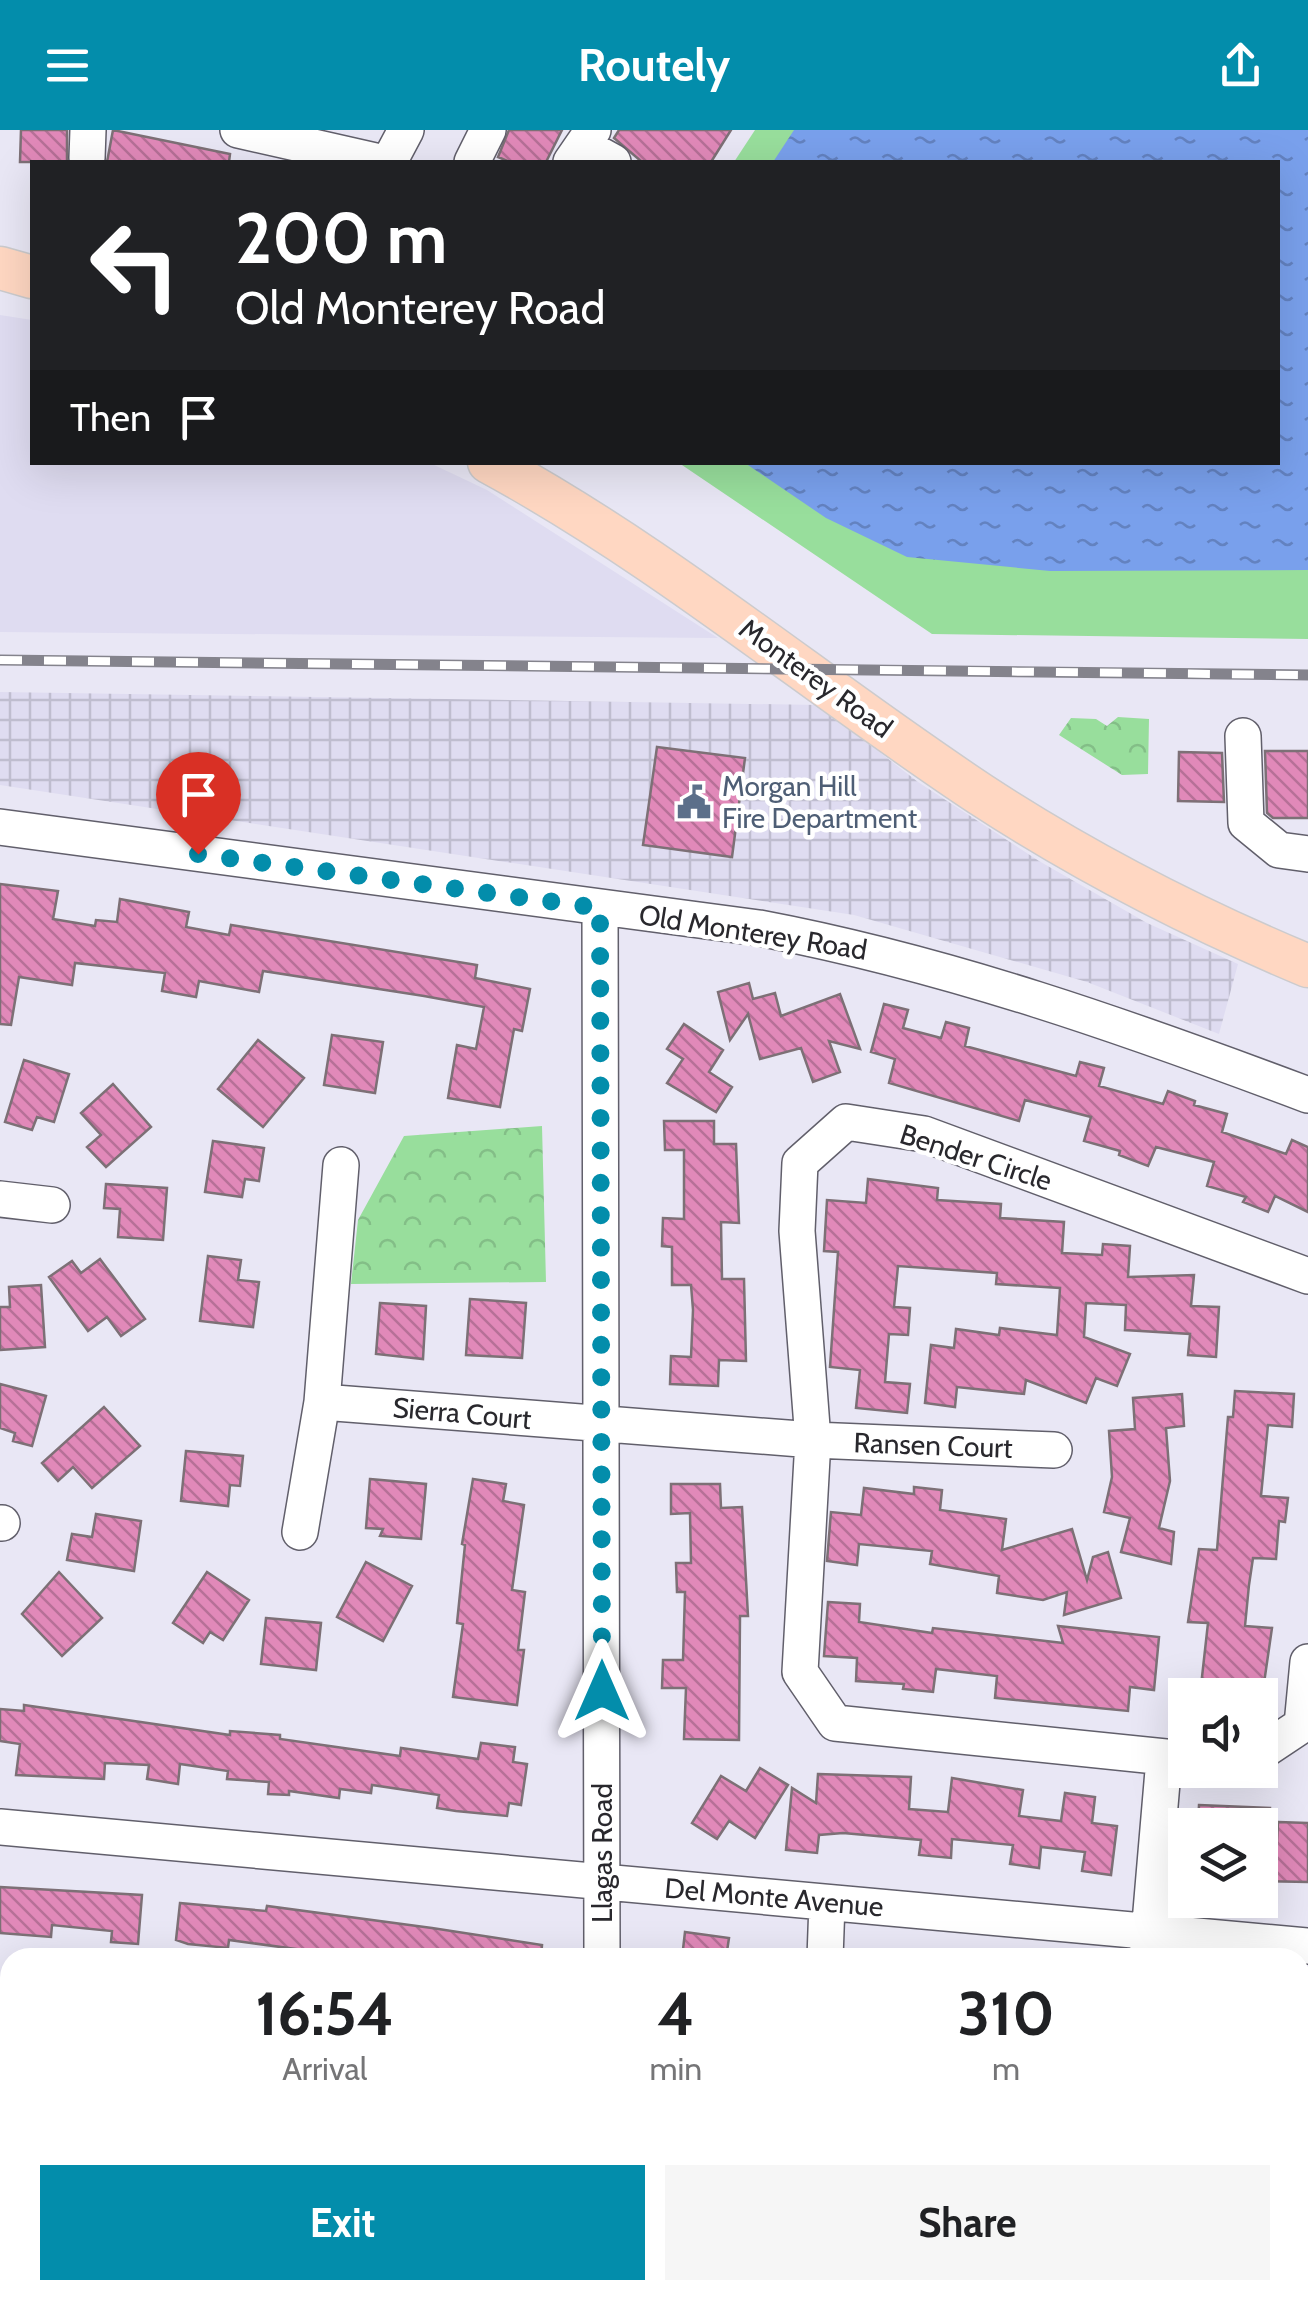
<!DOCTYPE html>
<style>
body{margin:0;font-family:Cabin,sans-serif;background:#f6f6f6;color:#202124;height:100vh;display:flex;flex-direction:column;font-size:38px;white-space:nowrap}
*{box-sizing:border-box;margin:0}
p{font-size:32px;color:#757577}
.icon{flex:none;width:55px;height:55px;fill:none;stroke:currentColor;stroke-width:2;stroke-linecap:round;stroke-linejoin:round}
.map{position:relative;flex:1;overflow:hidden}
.drawer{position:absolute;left:0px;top:1818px;width:1310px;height:352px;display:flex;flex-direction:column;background:#fff;border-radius:30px 30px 0 0;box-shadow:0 10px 40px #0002}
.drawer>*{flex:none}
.guide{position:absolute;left:30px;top:30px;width:1250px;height:305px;border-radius:0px;box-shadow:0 10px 40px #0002;background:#202124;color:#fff;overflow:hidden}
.controls{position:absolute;left:1168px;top:1548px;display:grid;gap:20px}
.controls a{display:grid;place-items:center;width:110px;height:110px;border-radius:0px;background:#fff;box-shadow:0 10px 40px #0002;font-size:50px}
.pin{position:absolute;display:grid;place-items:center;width:85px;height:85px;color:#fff;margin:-102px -42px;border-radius:50% 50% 50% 0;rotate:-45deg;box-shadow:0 0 10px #0007}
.pin .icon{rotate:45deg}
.me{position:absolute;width:110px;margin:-55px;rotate:0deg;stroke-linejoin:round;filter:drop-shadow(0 0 8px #0008)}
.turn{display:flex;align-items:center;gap:35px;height:210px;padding:0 40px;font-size:45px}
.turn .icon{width:130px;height:130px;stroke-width:2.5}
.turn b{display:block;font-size:70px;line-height:85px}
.then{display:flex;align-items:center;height:95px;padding:0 40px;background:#0003;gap:20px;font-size:38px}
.eta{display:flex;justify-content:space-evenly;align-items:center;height:170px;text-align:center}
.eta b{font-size:60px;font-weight:700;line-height:70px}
.action{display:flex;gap:20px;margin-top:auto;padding:20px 40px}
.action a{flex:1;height:115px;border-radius:0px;background:#038dab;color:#fff;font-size:40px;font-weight:700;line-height:115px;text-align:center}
.action a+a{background:#f6f6f6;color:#202124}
header{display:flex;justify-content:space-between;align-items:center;height:130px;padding:0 40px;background:#038dab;color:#fff;font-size:45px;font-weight:700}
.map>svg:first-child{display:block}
</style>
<header><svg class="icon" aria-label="menu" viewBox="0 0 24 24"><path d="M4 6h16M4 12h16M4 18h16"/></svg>Routely<svg class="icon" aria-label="share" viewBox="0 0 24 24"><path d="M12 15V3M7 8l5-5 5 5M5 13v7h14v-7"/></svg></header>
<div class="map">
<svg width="1308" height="2169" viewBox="0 0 1308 2169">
<defs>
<pattern id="industrial-grid" width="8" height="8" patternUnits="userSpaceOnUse" patternTransform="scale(2.5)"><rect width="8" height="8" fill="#dfdcf1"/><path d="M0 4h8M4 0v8" fill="none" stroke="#bfbdcf"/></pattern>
<pattern id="park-crowns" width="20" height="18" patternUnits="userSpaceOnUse" patternTransform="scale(2.5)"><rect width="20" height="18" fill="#98de9c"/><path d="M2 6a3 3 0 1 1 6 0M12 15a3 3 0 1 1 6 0" fill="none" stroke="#83be87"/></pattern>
<pattern id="water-ripples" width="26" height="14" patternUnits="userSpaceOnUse" patternTransform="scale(2.5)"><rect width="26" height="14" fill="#79a0ec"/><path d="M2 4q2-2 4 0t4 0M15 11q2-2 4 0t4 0" fill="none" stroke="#6382c0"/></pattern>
<pattern id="building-back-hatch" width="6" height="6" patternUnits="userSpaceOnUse" patternTransform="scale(2.5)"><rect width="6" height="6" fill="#e189b9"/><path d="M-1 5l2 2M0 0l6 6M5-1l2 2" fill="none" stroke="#b67097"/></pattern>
</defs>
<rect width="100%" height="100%" fill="#e9e7f5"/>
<path fill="#dfdcf1" d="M0 185 32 190V332L430 333 487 360 718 508 0 502Z"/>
<path fill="url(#industrial-grid)" d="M0 562 819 575 918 652 1039 731 1147 793 1238 834 1219 904 1087 852 854 785 0 655Z"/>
<path fill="#98de9c" d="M755 0H1308V509L932 504 679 333 1278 332V32H734Z"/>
<path fill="url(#park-crowns)" d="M1118 587 1149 589 1148 644 1122 645 1059 605 1071 588 1096 589 1107 596Z
M542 996 546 1152 351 1154 358 1090 404 1006Z"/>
<path fill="url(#water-ripples)" d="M794 0H1308V440L1050 441 907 427 826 388 745 333 1278 332V32H773Z"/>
<path fill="url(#building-back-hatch)" stroke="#7d7076" stroke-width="2.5" d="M21 0H67V32H20Z
M113 0 230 24 229 32H107Z
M509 0H562L546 32H510L498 27Z
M619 0H731L711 32H642L614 8Z
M657 617 745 628 732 727 643 715Z
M1265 621H1308V688H1273L1267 683Z
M1179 622 1222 623 1224 672 1178 671Z
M0 754 58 761 53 789 95 796 96 790 117 792 120 769 189 782 186 797 229 805 231 795 477 835 475 848 530 859 522 901 514 899 500 977 448 968 457 915 476 919 484 877 424 866 263 841 259 862 199 851 196 867 162 861 165 843 75 833 72 855 19 847 11 895 0 894Z
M749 853 753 869 775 863 781 886 840 864 860 919 829 911 840 942 813 952 801 918 760 929 748 884 730 910 718 862Z
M884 874 908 880 903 898 941 908 946 892 969 898 965 916 1076 946 1080 932 1104 938 1099 956 1163 974 1168 961 1195 971 1194 975 1227 984 1222 1002 1286 1024 1292 1010 1308 1017V1082L1275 1066 1268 1082 1243 1072 1246 1067 1207 1056 1214 1032 1156 1017 1148 1036 1119 1025 1120 1021 1084 1011 1091 987 1025 970 1019 991 889 953 895 929 871 922Z
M684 894 723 920 709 942 732 957 716 982 667 953 683 929 667 919Z
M332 905 383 912 375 963 324 955Z
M258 910 304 948 263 997 218 959Z
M24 930 69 944 54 992 37 987 32 1000 5 992Z
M113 954 151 997 106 1037 87 1017 101 1005 81 983Z
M664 991H714V1014H736L739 1093 721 1092 722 1149H744L746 1231 719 1230 718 1256 670 1254 671 1226 691 1227 693 1180 691 1155H672V1117L662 1116 663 1088 684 1089V1020H665Z
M213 1011 264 1018 259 1051 245 1049 242 1067 205 1062Z
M868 1049 938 1058 937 1070 1001 1074 1000 1088 1064 1092 1062 1123 1102 1125 1103 1114 1130 1116 1128 1147 1194 1145 1191 1176 1219 1177 1216 1227 1188 1225 1190 1204 1125 1200 1126 1175 1086 1173 1084 1207 1130 1224 1117 1256 1096 1248 1086 1273 1026 1250 1024 1264 957 1257 955 1277 925 1273 931 1215 954 1218 956 1199 999 1205 1000 1198 1057 1205 1060 1158 996 1154 997 1143 898 1136 894 1177 910 1178 908 1205 889 1204 885 1252 910 1254 907 1283 856 1278 860 1240 830 1237 838 1122 824 1121 827 1070 866 1073Z
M106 1054 167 1058 163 1110 118 1107 120 1079 104 1078Z
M208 1126 241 1130 238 1150 259 1152 253 1197 200 1191Z
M100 1129 145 1189 121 1206 107 1187 88 1201 49 1147 72 1131 81 1143Z
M41 1155 45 1217 0 1220V1177H10L9 1157Z
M470 1169 526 1173 522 1228 466 1225Z
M380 1173 426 1176 423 1229 376 1224Z
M0 1254 46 1266 32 1316 13 1311 15 1303 0 1298Z
M1235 1261 1294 1264 1292 1297 1268 1295 1261 1366 1288 1368 1285 1392 1279 1391 1276 1429 1253 1428 1249 1455 1245 1496 1272 1498 1262 1567 1200 1565 1208 1493 1188 1492 1199 1419 1217 1420 1228 1287H1233Z
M1182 1264 1184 1296 1166 1298 1170 1351 1159 1398 1174 1402 1171 1434 1121 1422 1130 1388 1104 1382 1112 1347 1109 1301 1135 1299 1133 1268Z
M104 1277 140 1316 92 1358 73 1337 58 1351 42 1333Z
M186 1321 243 1326 240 1356 230 1355 228 1376 181 1371Z
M370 1349 426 1354 421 1409 380 1406 383 1399 366 1398Z
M473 1349 506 1354 503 1371 524 1375 512 1460 525 1462 518 1520H524L517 1575 453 1567 463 1494 457 1493 465 1415 462 1414Z
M671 1354H720L721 1378 742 1377 748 1486H740L739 1610 684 1609 686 1558H662L663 1530H683L685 1462H677L676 1433H691L690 1383 671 1384Z
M914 1357 942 1360 940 1380 1006 1389 1002 1420 1072 1399 1087 1450 1093 1427 1108 1422 1121 1468 1064 1485 1067 1462 1043 1470 997 1463 999 1446 930 1434 932 1421 859 1414 857 1435 827 1431 831 1382 861 1385 864 1358 914 1364Z
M96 1384 141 1391 134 1441 67 1430 72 1404 92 1407Z
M366 1432 412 1456 383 1511 337 1487Z
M59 1442 102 1488 62 1526 22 1484Z
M207 1442 249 1470 223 1510 210 1502 203 1513 173 1493Z
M828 1472 860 1474 859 1492 932 1503 933 1498 1063 1513 1058 1496 1159 1507 1154 1560 1130 1557 1128 1581 995 1568 997 1546 936 1539 933 1562 903 1559 904 1554 856 1551 857 1528 824 1526Z
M266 1488 321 1493 316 1540 261 1534Z
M24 1575 230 1605V1601L280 1605V1609L400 1626 401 1618 478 1629 481 1613 515 1617 513 1632 527 1634 521 1675 509 1673 507 1686 456 1681 437 1678 439 1665 372 1655 371 1663 340 1659 339 1668 289 1661V1665L268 1664 269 1652 227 1649 228 1641 180 1634 178 1654 147 1649 149 1635 105 1633 104 1649 16 1645 20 1614 0 1611V1579L24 1581Z
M760 1638 788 1655 755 1708 729 1691 717 1709 692 1693 721 1646 746 1661Z
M818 1644 911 1647 909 1679 948 1682 952 1648 1023 1660 1019 1686 1061 1691 1065 1663 1095 1667 1092 1693 1117 1696 1111 1745 1082 1741 1085 1722 1041 1717 1039 1738 1010 1734 1013 1715 952 1709 951 1728 919 1725 921 1710 843 1703 819 1705 817 1723 786 1720 792 1658 816 1673Z
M1199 1675 1270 1678V1695H1198Z
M1278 1692 1308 1693V1752L1260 1751V1711L1277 1712Z
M0 1757 142 1765 138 1814 111 1812 112 1801 52 1795 51 1807 0 1803Z
M180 1773 266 1781 267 1776 432 1798 542 1815 541 1828H362L229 1810 228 1818 188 1814 176 1810Z
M685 1802 729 1808 726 1828H682Z"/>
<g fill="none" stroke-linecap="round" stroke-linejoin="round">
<g stroke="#615f6b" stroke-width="38">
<path id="minor" d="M238 0 380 32
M584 16 613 32
M87 28 88 0
M389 32 406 0
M472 32 488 0
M571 32 593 0
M1243 606 1246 693 1279 720 1308 724
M0 697 759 798C949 834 1127 897 1308 965
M600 778 602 1828
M0 1069 52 1075
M322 1272 813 1310 1054 1320
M0 1393H2
M300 1402 322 1272 341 1035
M1260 1623 1302 1595 1308 1532
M1185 1629 835 1593 800 1542 813 1310 797 1101 800 1033 846 992 924 1004 1308 1146
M0 1697 1308 1816
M825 1828 827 1773
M1147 1828 1164 1629
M0 1999H10
M601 2160V2169
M1108 2169 1109 2160"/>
</g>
<g stroke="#cccbcd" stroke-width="45">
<path id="major" d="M0 138 32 147
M489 332C664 427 815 555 980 664 1084 732 1193 788 1308 836"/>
</g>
<use href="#minor" stroke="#fff" stroke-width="35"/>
<use href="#major" stroke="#ffd7c2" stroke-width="42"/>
<g stroke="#84838c" stroke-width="11">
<path id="rail" d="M0 530 1308 545"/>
</g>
<use href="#rail" stroke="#fff" stroke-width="8" stroke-dasharray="22" stroke-linecap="butt"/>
</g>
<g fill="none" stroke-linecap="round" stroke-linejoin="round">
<path stroke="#038dab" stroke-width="18" stroke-dasharray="0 32.4" d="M198 724 600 778 602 1561"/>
</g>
<defs>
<g id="civic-bare" transform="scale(2.7)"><path d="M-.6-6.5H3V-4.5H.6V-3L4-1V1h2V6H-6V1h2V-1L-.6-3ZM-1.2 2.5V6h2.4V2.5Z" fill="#5c6f8a" stroke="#fff" stroke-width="2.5" paint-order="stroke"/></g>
</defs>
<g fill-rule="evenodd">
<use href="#civic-bare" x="694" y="672"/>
</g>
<g text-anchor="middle" stroke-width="9" stroke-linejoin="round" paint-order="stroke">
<g font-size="28" fill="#29282d" stroke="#fff">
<text transform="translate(816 548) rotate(36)" y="10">Monterey Road</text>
<text transform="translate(753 802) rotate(9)" y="10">Old Monterey Road</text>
<text transform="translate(976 1027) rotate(18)" y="10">Bender Circle</text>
<text transform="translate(462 1283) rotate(5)" y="10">Sierra Court</text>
<text transform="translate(933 1315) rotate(2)" y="10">Ransen Court</text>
<text transform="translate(602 1723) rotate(-90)" y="10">Llagas Road</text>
<text transform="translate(774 1767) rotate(5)" y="10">Del Monte Avenue</text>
</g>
<g font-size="28" fill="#4e5e75" stroke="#fff" text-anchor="start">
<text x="722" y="666">Morgan Hill<tspan x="722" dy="32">Fire Department</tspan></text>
</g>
</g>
</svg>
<div class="controls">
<a><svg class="icon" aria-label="sound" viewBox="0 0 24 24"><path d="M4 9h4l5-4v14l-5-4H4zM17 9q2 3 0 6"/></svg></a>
<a><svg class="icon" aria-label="layers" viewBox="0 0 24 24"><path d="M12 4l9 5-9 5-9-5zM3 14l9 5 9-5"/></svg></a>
</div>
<div class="pin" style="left:198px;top:724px;background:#d93025"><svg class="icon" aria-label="arrive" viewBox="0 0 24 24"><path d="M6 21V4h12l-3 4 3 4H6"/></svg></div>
<svg class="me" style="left:602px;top:1561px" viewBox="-20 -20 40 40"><path d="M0-17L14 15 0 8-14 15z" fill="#038dab" stroke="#fff" stroke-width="4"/></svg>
<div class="guide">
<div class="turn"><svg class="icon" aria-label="left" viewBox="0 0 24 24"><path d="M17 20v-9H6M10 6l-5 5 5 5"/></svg><div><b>200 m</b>Old Monterey Road</div></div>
<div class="then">Then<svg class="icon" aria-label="arrive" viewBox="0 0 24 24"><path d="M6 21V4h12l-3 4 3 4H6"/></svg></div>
</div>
<section class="drawer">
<div class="eta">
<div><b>16:54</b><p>Arrival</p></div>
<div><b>4</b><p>min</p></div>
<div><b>310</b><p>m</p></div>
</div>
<div class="action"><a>Exit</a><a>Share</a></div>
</section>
</div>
